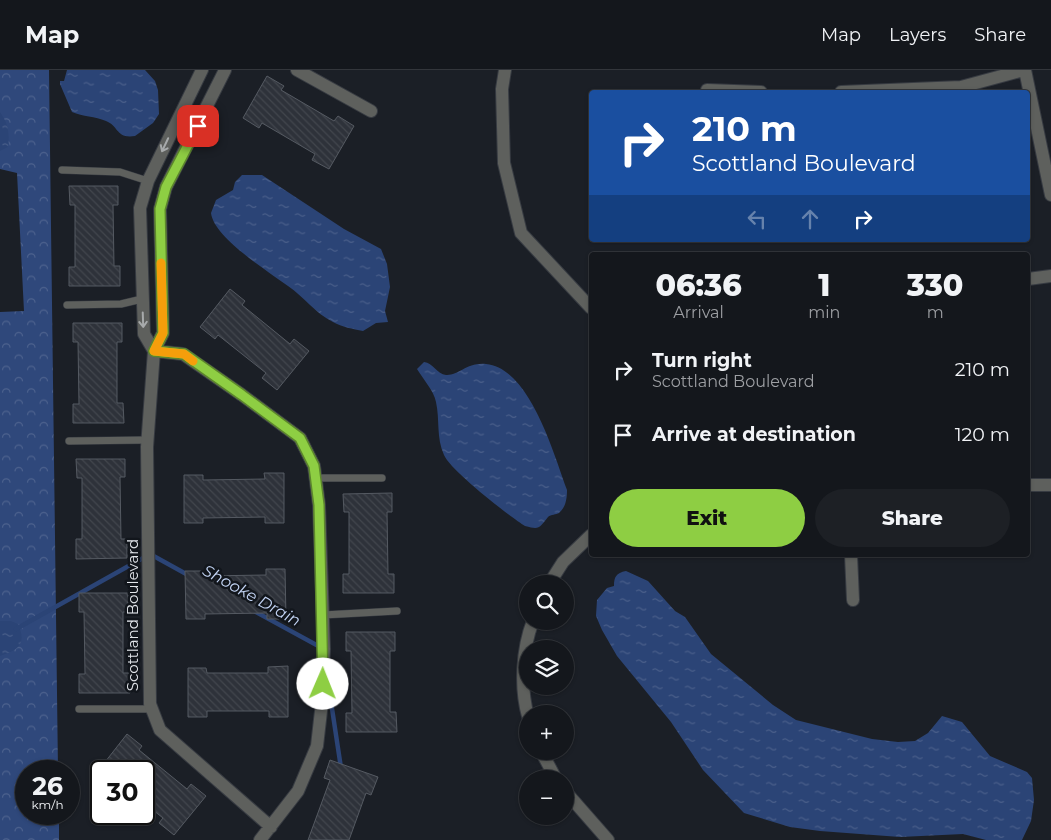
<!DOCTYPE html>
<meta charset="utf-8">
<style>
body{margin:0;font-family:Montserrat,sans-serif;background:#1d2025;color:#f1f3f6;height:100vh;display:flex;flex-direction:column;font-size:19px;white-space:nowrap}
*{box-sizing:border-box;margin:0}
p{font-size:16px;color:#9d9fa3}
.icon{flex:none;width:28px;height:28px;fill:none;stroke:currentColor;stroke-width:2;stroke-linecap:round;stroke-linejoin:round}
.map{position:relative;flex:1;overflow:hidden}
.side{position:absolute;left:589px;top:182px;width:441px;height:305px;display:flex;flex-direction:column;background:#14171c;border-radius:5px;box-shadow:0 1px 4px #0004,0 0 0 1px #33363b}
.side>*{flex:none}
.guide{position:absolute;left:589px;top:20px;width:441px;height:152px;border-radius:5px;box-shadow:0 1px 4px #0004,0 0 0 1px #33363b;background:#1a4fa0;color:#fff;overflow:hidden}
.controls{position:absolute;left:519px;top:505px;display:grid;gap:10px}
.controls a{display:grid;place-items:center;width:55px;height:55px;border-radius:50%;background:#14171c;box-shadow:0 1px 4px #0004,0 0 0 1px #33363b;font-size:25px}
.speed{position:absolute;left:15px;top:690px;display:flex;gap:10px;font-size:25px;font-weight:700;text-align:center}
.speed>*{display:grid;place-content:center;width:65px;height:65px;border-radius:50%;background:#14171c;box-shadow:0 1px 4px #0004,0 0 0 1px #33363b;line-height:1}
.speed small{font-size:12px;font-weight:400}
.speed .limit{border:2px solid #111;border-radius:8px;background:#fff;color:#111}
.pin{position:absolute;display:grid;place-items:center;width:42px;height:42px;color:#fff;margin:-21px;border-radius:10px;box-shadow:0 2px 8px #0006}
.me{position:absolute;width:55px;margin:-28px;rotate:1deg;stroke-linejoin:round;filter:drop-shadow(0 0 4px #0008)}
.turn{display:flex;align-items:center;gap:18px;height:105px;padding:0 20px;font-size:22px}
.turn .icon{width:65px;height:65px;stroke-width:2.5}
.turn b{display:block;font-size:35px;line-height:42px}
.lanes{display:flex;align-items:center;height:48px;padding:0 20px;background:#0003;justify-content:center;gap:25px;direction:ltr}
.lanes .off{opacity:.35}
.eta{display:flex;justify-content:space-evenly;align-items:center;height:85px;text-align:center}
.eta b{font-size:30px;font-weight:800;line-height:35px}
.action{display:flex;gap:10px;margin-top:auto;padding:10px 20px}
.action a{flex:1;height:58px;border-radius:30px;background:#8ece43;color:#111;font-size:20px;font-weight:800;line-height:58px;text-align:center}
.action a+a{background:#1d2025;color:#f1f3f6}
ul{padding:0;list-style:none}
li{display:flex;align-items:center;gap:15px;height:65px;padding:0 20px}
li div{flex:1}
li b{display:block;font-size:19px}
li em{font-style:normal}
header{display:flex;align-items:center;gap:30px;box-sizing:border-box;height:70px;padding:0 25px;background:#14171c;border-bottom:1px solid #33363b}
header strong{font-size:24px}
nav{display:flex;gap:28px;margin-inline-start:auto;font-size:18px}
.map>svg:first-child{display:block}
</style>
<header>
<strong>Map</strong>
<nav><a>Map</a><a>Layers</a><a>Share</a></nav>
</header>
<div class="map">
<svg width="1051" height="770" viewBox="0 0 1051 770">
<defs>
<pattern id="forest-crowns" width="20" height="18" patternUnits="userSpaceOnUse" patternTransform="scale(1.25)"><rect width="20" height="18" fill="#2f487b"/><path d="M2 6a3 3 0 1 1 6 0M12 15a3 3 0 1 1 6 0" fill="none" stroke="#4d628e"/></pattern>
<pattern id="water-ripples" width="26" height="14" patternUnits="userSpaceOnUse" patternTransform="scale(1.25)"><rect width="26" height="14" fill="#2b4476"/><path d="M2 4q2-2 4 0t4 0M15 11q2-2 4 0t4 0" fill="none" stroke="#4a5f8a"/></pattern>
<pattern id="building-back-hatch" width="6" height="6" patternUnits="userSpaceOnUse" patternTransform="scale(1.25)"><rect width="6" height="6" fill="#2e323a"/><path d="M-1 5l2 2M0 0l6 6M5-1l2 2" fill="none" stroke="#42464d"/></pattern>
</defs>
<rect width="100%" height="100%" fill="#1b1f26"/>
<path fill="url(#forest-crowns)" d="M0 0H49L58 701H26V744H59V770H0V242L24 241 17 103 0 99Z"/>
<path fill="url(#water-ripples)" d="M67 0H145L155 11 158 20 159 44 153 53 135 66C116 69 119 56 106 51 95 46 83 47 72 42L60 14V11H64Z
M0 42C8 53 10 63 8 77L0 81Z
M242 105H262L344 159 381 179 387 194 390 217 385 241 388 252 376 253 363 261C353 259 342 257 333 252 315 243 304 227 288 216 268 201 214 168 211 143L216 130 233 120 235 112Z
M424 292C433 293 437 304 446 305 458 306 467 292 486 294 530 298 554 385 567 420 567 428 566 437 559 443 556 445 551 444 548 447 539 458 540 460 525 456 509 446 451 401 444 385 436 367 440 350 436 332 434 321 423 309 417 299Z
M626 501 648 511 675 541 685 547 711 584 773 635 796 650 872 669 898 672 915 671 928 663 942 646 962 652 990 686 1027 702 1032 708 1034 730 1031 751 1022 770H986L963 764 900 767 820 761 790 757 744 743 703 700 671 652 617 586 602 560 596 546 597 530 607 518 614 516C614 507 616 503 626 501Z
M0 551H11L18 554C27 574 19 580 0 586Z"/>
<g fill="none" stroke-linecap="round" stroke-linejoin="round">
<path stroke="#2b4476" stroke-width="4.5" d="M254 541 322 578
M16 559 150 484 188 505
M328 612 341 698"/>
</g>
<path fill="url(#building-back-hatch)" stroke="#555a62" d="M267 6 284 16 281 20 334 51 338 46 354 56 329 99 312 90 315 84 262 53 259 58 243 48Z
M69 116H118V135H113L114 196H120V216H69V197H75V135H70Z
M230 219 245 231 242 235 290 274 294 269 309 281 277 320 262 308 266 303 218 265 215 269 200 257Z
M73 253H122V272H117V333H123L124 353H73V334H79L78 272H73Z
M76 389H125V407H120L121 469H127V488L76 489V469H82V408H77Z
M264 403H284V453H265V447L203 448V453H184V405H203V410L265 409Z
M392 423V442H387L388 504H394V523H343V504H349V442H344L343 424Z
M266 499H285L286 549H267V543L205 544V549H186L185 501H204V506L266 505Z
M79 523H128V542H123V603H129L130 623H79V604H85L84 542H79Z
M346 562H395V581H390V642H396L397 662H346V643H352L351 581H346Z
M288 596V647H269V641H207V647H188V598H206L207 603H268V597Z
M127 664 142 676 139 680 187 719 191 714 206 726 174 765 159 753 163 748 144 733V701H98Z
M330 690 378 707 371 725 366 723 349 770H308L330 710 324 708Z"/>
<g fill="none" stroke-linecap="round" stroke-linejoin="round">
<g stroke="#373b42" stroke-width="8">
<path id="lane" d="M62 100 120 102 148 111
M67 235 121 234 142 229
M69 371 147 370
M316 408H382
M323 545 397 541
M79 639H152"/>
</g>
<g stroke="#373b42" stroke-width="14">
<path id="street" d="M202 0 148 111 140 138 144 264 154 281 163 263 160 139 166 117 225 0
M297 0 371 41
M505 0 502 19 504 93 521 163 591 238
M1025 0 1051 125
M707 20 761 22
M841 22 961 17 1024 0
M1028 209 1051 206
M1028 415H1051
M851 485 853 530
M549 514 563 492 591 465
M528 646C520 618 522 579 533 551
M541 681 556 709
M565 721 608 770
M260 770 298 721 317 676 322 632 324 579 319 435 314 396 300 368 242 325 183 284 154 281 147 377 150 634 160 660 271 757"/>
</g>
<use href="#lane" stroke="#5e605d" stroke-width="7"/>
<use href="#street" stroke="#5e605d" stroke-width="12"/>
</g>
<defs><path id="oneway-shaft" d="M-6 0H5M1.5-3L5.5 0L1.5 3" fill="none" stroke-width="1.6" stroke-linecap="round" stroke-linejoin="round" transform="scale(1.25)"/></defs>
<g stroke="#a7aaab">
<use href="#oneway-shaft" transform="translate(165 75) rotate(115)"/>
<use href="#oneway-shaft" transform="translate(143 250) rotate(88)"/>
</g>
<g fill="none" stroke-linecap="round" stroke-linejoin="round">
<g stroke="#5c862c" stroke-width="12">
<path id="route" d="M198 56 166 117 160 139 163 263 154 281 184 284 242 325 300 368 314 396 319 435 323 614"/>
</g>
<use href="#route" stroke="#8ece43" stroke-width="9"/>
<path stroke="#f59e0b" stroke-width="9" d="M161 193 163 263 154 281 184 284 193 291"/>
</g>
<g text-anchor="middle" stroke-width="5" stroke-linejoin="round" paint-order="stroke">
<g font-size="15" fill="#e3e6eb" stroke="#12161c">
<text transform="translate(133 545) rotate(-90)" y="5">Scottland Boulevard</text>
</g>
<g font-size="16" font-style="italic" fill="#c3d4f4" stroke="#12161c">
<text transform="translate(252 525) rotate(29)" y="6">Shooke Drain</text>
</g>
</g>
</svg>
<div class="controls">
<a><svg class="icon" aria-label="search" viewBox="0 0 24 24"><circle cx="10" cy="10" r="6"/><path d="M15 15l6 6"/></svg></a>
<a><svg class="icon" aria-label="layers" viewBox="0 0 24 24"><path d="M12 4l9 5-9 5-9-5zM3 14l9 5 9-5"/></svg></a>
<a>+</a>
<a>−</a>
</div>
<div class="speed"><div>26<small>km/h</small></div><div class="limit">30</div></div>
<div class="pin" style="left:198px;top:56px;background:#d93025"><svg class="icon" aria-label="arrive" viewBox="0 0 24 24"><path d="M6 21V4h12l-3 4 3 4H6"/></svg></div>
<svg class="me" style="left:323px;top:614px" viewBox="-20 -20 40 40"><circle r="19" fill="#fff"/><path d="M0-13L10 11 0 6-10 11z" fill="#8ece43"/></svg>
<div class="guide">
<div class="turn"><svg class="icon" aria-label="right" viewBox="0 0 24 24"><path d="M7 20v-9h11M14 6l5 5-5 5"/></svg><div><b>210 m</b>Scottland Boulevard</div></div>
<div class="lanes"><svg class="icon off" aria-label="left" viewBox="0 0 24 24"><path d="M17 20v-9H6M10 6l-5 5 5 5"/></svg><svg class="icon off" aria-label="ahead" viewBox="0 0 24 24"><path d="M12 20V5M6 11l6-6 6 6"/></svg><svg class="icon" aria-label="right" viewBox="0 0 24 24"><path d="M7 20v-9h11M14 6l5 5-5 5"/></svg></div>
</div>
<section class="side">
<div class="eta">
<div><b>06:36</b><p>Arrival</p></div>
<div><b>1</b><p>min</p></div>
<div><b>330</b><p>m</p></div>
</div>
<ul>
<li><svg class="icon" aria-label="right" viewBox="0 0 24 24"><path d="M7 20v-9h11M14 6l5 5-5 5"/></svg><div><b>Turn right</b><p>Scottland Boulevard</p></div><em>210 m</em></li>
<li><svg class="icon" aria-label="arrive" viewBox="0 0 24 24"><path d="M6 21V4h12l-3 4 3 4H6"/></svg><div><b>Arrive at destination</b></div><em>120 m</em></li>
</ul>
<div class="action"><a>Exit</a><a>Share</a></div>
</section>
</div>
